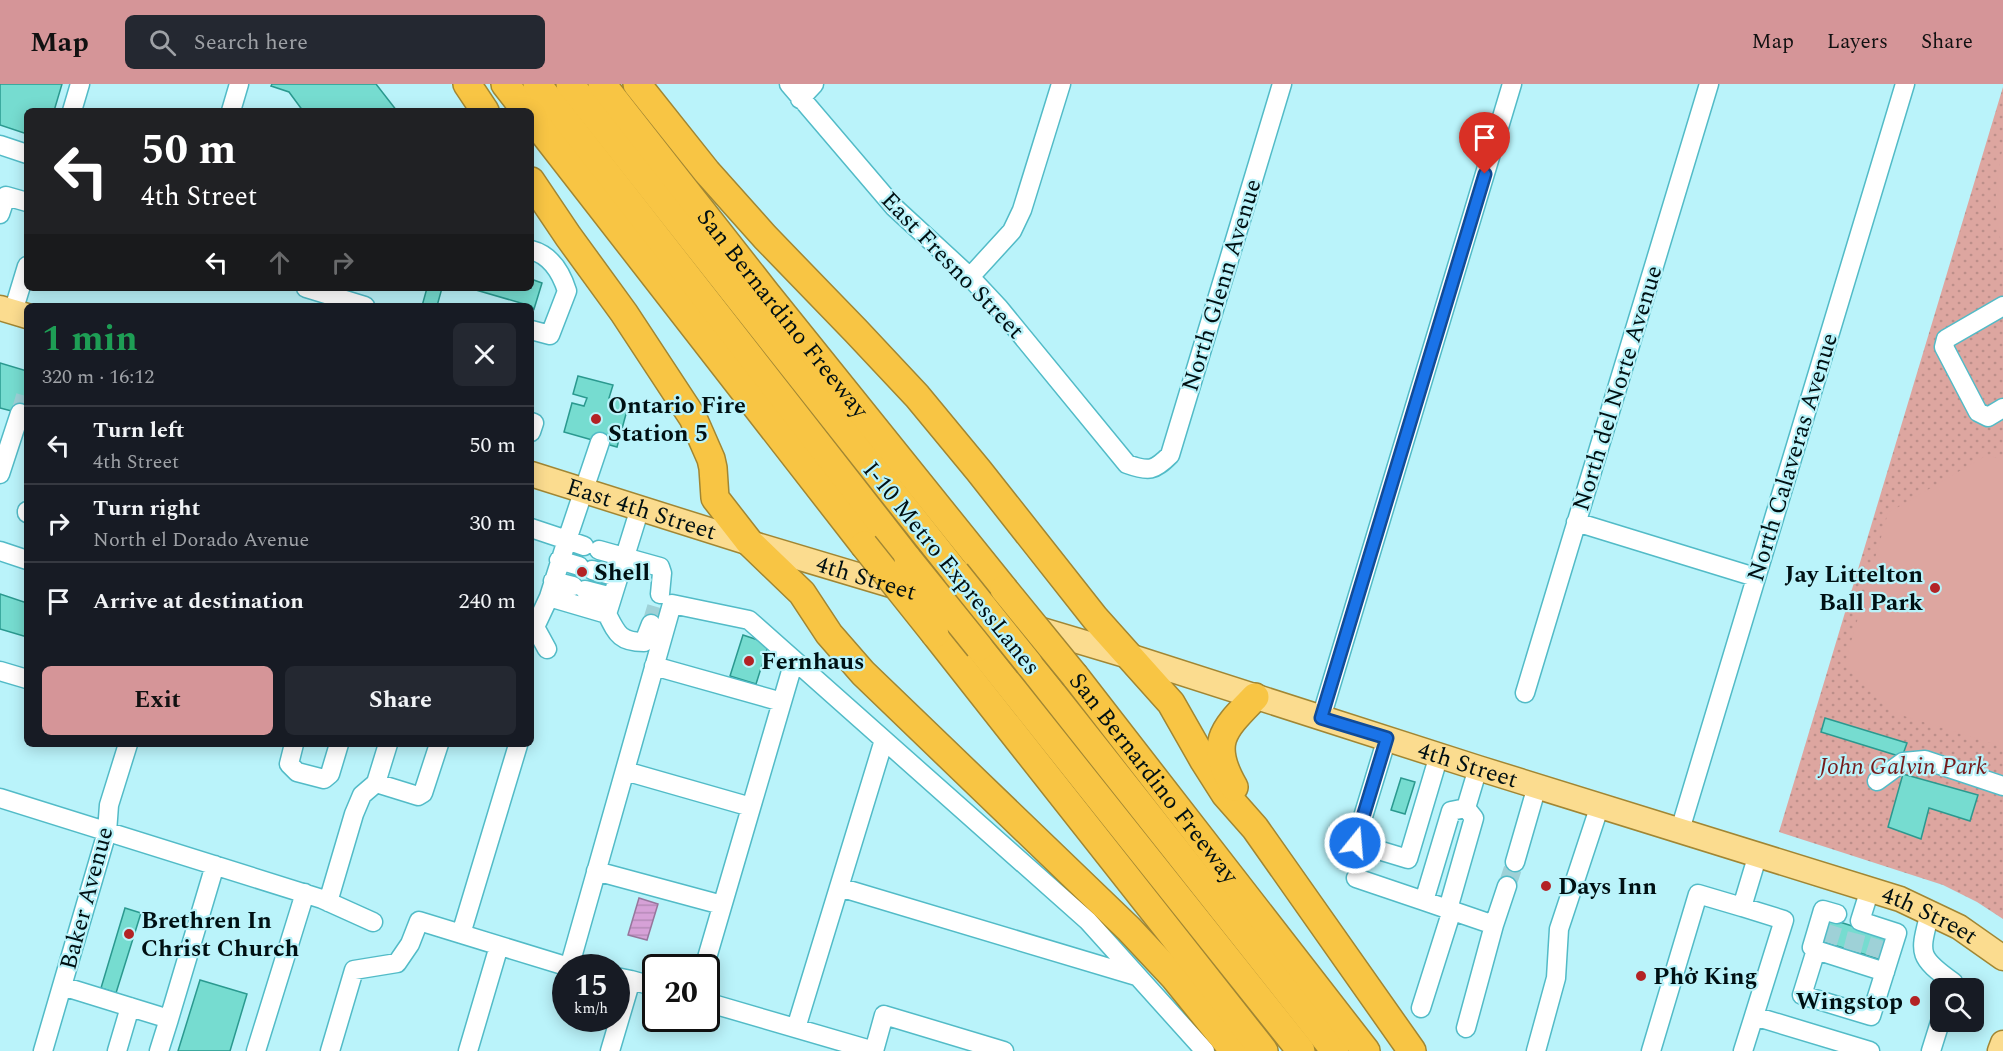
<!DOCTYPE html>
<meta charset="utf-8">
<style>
body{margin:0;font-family:Spectral,serif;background:#242831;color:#f1f3f6;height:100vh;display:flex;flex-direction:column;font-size:22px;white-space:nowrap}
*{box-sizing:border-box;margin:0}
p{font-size:20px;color:#9ea1a6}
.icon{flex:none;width:33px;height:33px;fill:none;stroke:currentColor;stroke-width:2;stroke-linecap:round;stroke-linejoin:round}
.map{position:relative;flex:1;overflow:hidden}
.sheet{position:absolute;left:24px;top:219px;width:510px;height:444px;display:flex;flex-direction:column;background:#171b24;border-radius:9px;box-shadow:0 3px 15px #0003}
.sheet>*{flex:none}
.top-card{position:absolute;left:24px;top:24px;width:510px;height:183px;border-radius:9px;box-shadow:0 3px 15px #0003;background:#202124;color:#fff;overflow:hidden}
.tools{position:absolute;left:1930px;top:894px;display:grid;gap:12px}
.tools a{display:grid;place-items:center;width:54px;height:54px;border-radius:9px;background:#171b24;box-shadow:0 3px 15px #0003;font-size:30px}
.speed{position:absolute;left:552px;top:870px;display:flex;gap:12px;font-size:30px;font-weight:700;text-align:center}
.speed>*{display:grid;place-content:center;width:78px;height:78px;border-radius:50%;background:#171b24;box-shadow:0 3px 15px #0003;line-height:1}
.speed small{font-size:15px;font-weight:400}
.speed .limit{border:3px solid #111;border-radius:9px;background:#fff;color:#111}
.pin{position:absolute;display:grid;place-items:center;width:51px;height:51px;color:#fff;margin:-62px -26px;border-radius:50% 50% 50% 0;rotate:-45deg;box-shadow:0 0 6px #0007}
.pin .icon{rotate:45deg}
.me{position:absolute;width:66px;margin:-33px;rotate:17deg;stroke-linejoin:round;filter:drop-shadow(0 0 4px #0008)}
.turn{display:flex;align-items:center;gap:21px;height:126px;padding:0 18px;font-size:27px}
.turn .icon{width:78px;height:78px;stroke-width:2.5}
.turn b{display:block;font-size:42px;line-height:51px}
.lanes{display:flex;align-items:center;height:57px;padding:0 18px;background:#0003;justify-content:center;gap:30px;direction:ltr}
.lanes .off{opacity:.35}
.round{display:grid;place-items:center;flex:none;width:63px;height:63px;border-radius:9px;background:#242831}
.summary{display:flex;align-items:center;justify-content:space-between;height:102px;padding:0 18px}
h1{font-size:36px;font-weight:700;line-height:45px;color:#1e9e55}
.cta{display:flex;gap:12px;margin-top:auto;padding:12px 18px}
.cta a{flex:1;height:69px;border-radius:9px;background:#d59598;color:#111;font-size:24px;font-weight:700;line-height:69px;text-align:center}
.cta a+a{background:#242831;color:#f1f3f6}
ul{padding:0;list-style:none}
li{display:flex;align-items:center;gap:18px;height:78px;padding:0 18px;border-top:2px solid #363941}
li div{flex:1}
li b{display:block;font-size:22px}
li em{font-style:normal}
header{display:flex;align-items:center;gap:36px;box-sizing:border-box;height:84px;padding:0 30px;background:#d59598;color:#111}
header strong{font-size:28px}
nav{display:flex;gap:33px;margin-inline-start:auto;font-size:21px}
.search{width:420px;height:54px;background:#242831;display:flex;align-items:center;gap:15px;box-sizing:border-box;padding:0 21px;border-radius:9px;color:#9ea1a6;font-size:22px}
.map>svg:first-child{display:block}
</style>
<header>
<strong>Map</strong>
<div class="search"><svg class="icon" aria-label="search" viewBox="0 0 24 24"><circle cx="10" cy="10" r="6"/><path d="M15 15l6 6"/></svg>Search here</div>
<nav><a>Map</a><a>Layers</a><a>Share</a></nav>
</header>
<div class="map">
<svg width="2003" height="967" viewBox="0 0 2003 967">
<defs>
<pattern id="park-dots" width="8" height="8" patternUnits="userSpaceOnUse" patternTransform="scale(1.5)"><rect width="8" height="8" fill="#dda6a0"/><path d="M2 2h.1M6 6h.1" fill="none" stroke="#bc8e89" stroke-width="1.8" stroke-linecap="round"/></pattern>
<pattern id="water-rules" width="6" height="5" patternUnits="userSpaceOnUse" patternTransform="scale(1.5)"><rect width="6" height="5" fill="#d6a1d7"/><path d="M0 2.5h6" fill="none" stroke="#b68ab8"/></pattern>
</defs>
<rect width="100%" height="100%" fill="#baf3fa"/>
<path fill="url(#park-dots)" d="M2003 3V835L1977 818 1943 801 1779 748Z"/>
<path fill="#dda6a0" d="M2003 63V164C1992 129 1995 97 2003 63Z
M1987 371 2003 376V663L1898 630 1845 579 1888 429Z"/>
<path fill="url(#water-rules)" stroke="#96769c" stroke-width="1.5" d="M639 814 658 820 647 856 628 851Z"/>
<path fill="#76dcd0" stroke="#2a998f" stroke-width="1.5" d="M0 0H62L54 27H27V50L0 41Z
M272 0H376L397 27H303L289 8 271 2Z
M531 195 542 199 534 225 531 222 469 204H531Z
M427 204H442L437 222H422Z
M0 279 27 287V331L0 324Z
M578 292 613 301 609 314 629 319 617 363 564 348 572 319 584 322 587 314 573 310Z
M0 510 27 519V553L0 545Z
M743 551 761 557 768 562 756 600 730 592Z
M1825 634 1907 659 1902 673 1821 648Z
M1903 690 1978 711 1970 737 1929 724 1921 755 1888 743Z
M1401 694 1415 698 1405 730 1391 726Z
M125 824 141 829 116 909 101 904Z
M1824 833 1890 854 1883 876 1817 856Z
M200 896 247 910 230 967H178Z"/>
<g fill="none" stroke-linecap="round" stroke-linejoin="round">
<path stroke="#9ed1d7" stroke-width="18" stroke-dasharray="18 9" stroke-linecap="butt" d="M20 329 27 305
M651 540 660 510
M1507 802 1515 778
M1828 859 1835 837
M1852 867 1858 844
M1874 873 1881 851"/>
<g stroke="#52bbc7" stroke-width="21">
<path id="minor" d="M789 0 894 123 970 193 999 224 1127 380C1149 388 1154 387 1170 371L1282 0
M800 15 814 0
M72 27 80 0
M231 27 239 0
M0 61 27 70
M0 130 6 112 27 118
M531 166C551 171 561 188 567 207L550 251 531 246
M970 193 1012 147 1022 126 1061 0
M306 204 365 222
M2003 222 1946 255 1944 263 1978 328 1988 333 2003 324
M13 228 27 182
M531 338 534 339 531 348
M0 390 20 329
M27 427V429
M1576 438 1755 493
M531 444 567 456 600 358
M599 466 660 483 662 489 660 510
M0 467 27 476
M559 476 579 482
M592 486 618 493
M553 497 573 502
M585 506 612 513
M549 513 607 530 640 424
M607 530C617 550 620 558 644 558L651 540
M547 565 535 543 549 513 567 456 584 462
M654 582 782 618
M0 587 27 595
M1525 609 1709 0
M1321 634 1512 0
M1387 654 1355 759 1408 775 1439 671
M294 660 289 680 297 688 324 695 330 690 339 660
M625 687 751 723
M1877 697 1903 678 1925 676 2003 702
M376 699 388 660
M0 714 322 815 373 838
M1466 724 1451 727 1424 817 1494 841 1466 944
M1466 724 1478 684
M1680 746 1905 0
M1515 778 1537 702
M596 787 722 821
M1356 794 1424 817
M839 803 1136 892
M1870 805 1860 837 1897 849 1871 932 1802 911 1816 866 1885 888
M328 818 354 730 362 711 376 699 418 712 423 709 439 660
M1742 823 1784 836 1754 932 1870 967
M1448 825 1474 734 1466 724
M1930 828C1920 869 1916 872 1953 898L1951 904
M1494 841 1507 802
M461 850 518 661
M1816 866 1812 863 1823 826 1837 830
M569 884 672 520 749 536 1088 837 1205 967
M704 884 794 577
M631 896 656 903
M62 902 169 935 215 781
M706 918 874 967
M1421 924 1452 826
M796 944 884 656
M43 967 107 748 109 721 128 660
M117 967 130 923
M159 967 169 935
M256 967 305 809
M330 967 354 886 397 879 410 860 419 837 569 883
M468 967 499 862
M610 967 631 896 616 893
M874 967 884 931 1004 967
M1536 967 1556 894 1559 845 1600 721
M1651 967 1698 810 1742 823 1758 770
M1743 967 1754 932
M1931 967 1941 935"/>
</g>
<g stroke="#a18633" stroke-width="27">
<g id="major">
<path d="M0 224 27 232"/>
<path id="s1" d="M531 390 750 459 1132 573 1478 684 1900 815 1959 843 2003 874"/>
<path d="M2000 967 2003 959"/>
</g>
</g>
<g stroke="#a18633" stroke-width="30">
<g id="highway">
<path d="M467 0 485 27"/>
<path d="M505 0 526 27"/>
<path d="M537 0 908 475"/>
<path d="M570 0 956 489"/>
<path id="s2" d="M602 0 766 209 1004 505"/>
<path d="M637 0 707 88 765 153 856 247 917 312 979 387 1095 534 1171 619 1204 677 1225 710 1255 744 1412 967"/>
<path d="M531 33 864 461"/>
<path d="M531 97 568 152 624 229 693 334 711 375 713 384 715 414 750 459 802 509 829 550 863 589 1129 845 1174 893 1234 967"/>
<path d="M935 550 1264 967"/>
<path d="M979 563 1301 967"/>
<path d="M1029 580 1335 967"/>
<path id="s3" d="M1075 592 1366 967"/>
<path d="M1234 703C1208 658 1224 645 1255 613"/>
</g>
</g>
<use href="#minor" stroke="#fff" stroke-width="18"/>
<use href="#major" stroke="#fbdc8f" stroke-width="24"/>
<use href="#highway" stroke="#f8c544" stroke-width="27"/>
<g stroke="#a18633" stroke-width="30" stroke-linecap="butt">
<path id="highway-bridge" d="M864 461 935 550
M908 475 979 563
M956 489 1029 580
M1004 505 1075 592"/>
</g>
<use href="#highway-bridge" stroke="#f8c544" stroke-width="27"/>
</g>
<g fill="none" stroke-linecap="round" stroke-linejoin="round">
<g stroke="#114b97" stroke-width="15">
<path id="route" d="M1355 759 1387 654 1321 634 1485 90"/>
</g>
<use href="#route" stroke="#1a73e8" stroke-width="10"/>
</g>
<g fill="#b32325" stroke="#baf3fa" stroke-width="2">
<circle cx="596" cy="335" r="6"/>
<circle cx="582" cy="488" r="6"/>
<circle cx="1935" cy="504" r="6"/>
<circle cx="749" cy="577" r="6"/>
<circle cx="1546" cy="802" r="6"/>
<circle cx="129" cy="850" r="6"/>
<circle cx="1641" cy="892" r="6"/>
<circle cx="1915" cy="917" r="6"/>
</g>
<g text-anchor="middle" stroke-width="4.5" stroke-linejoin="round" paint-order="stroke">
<g font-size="24" fill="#001013" stroke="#baf3fa">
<text transform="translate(953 181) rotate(46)" y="8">East Fresno Street</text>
<text transform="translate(1221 201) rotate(-73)" y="8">North Glenn Avenue</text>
<text dy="8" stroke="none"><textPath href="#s2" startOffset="292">San Bernardino Freeway</textPath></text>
<text transform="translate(1617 304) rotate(-73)" y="8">North del Norte Avenue</text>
<text transform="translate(1792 373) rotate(-73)" y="8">North Calaveras Avenue</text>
<text dy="8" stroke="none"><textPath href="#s1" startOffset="116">East 4th Street</textPath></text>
<text transform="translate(952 484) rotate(51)" y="8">I-10 Metro ExpressLanes</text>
<text dy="8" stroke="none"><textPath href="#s1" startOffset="351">4th Street</textPath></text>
<text dy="8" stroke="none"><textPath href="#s1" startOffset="981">4th Street</textPath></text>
<text dy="8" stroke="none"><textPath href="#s3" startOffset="129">San Bernardino Freeway</textPath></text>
<text transform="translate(86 814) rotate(-75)" y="8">Baker Avenue</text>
<text dy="8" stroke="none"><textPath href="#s1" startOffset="1467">4th Street</textPath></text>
</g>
<g font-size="24" font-weight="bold" fill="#001013" stroke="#baf3fa" text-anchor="start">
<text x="608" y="329">Ontario Fire<tspan x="608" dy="28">Station 5</tspan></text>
<text x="594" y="496">Shell</text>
<text x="1923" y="498" text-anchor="end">Jay Littelton<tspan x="1923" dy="28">Ball Park</tspan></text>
<text x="761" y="585">Fernhaus</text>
<text x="1558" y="810">Days Inn</text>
<text x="141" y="844">Brethren In<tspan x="141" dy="28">Christ Church</tspan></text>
<text x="1653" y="900">Phở King</text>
<text x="1903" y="925" text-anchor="end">Wingstop</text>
</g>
<g font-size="24" font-style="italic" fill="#751a1a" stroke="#baf3fa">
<text x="1903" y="690">John Galvin Park</text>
</g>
</g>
</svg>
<div class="tools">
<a><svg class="icon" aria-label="search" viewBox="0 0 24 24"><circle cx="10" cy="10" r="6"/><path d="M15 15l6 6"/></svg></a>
</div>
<div class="speed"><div>15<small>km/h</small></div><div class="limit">20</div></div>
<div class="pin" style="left:1485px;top:90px;background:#d93025"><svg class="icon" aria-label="arrive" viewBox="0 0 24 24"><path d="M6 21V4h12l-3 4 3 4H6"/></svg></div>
<svg class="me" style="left:1355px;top:759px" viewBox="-20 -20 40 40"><circle r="17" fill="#1a73e8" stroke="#fff" stroke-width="3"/><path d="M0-11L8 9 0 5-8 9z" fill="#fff"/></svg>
<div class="top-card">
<div class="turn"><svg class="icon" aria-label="left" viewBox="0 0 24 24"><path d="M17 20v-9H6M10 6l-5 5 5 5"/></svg><div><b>50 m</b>4th Street</div></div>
<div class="lanes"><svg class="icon" aria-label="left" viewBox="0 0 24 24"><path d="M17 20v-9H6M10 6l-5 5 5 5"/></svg><svg class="icon off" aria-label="ahead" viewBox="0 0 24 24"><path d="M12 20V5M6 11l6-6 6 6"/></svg><svg class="icon off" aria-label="right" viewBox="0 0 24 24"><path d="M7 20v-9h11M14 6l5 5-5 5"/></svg></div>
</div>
<section class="sheet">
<div class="summary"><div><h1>1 min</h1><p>320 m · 16:12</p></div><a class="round"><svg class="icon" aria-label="close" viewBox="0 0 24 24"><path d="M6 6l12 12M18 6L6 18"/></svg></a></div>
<ul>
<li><svg class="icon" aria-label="left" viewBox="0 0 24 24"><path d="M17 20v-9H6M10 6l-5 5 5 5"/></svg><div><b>Turn left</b><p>4th Street</p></div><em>50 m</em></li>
<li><svg class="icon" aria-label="right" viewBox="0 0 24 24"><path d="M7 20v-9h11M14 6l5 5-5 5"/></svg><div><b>Turn right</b><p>North el Dorado Avenue</p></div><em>30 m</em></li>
<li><svg class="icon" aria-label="arrive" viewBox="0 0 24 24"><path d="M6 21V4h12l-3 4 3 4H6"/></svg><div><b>Arrive at destination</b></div><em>240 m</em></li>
</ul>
<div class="cta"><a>Exit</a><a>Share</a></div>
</section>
</div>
